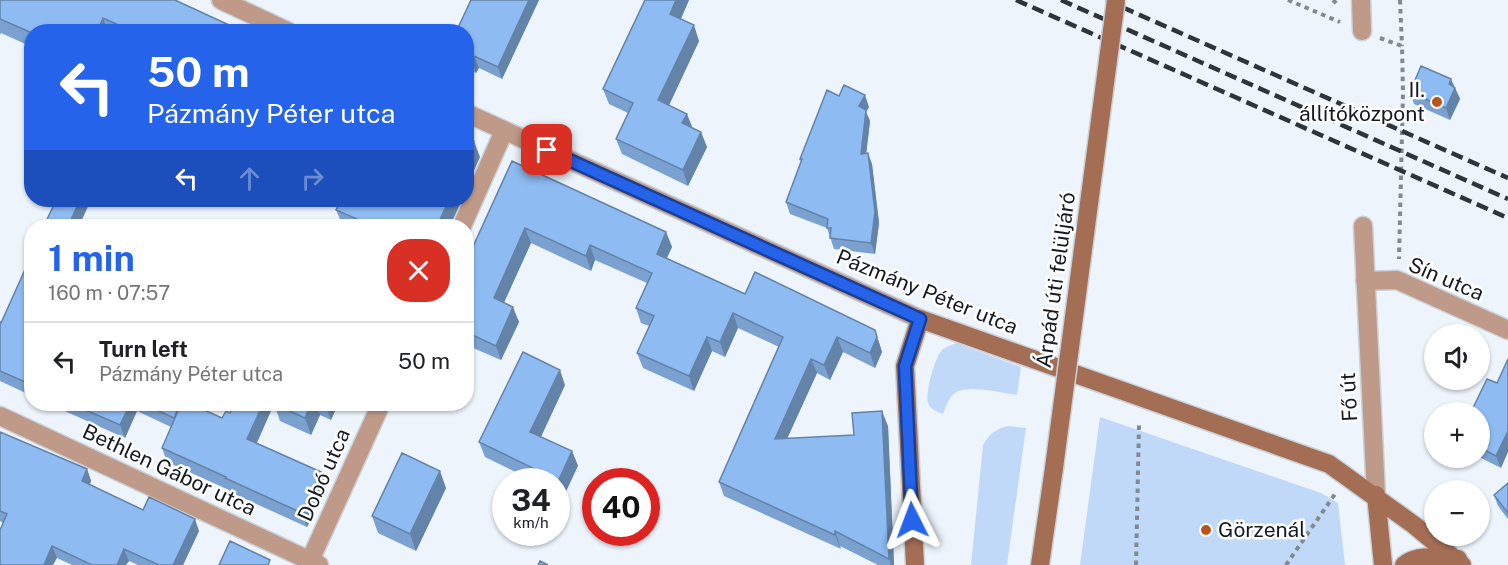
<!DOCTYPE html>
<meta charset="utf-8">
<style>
body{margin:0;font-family:"Public Sans",sans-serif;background:#f6f6f6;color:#202124;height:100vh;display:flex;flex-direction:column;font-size:22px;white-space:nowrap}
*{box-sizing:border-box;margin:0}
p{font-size:20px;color:#757577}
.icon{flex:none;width:33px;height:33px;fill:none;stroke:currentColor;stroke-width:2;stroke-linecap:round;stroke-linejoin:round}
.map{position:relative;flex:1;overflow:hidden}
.side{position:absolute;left:24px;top:219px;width:450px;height:192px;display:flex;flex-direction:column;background:#fff;border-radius:24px;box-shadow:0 2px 4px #0004}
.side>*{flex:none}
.hud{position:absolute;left:24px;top:24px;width:450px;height:183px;border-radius:24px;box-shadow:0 2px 4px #0004;background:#2563eb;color:#fff;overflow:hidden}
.tools{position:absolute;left:1424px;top:324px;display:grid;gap:12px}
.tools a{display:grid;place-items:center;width:66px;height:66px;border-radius:50%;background:#fff;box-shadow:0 2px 4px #0004;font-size:30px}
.speed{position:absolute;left:492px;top:468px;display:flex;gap:12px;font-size:30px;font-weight:700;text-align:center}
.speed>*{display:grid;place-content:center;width:78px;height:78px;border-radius:50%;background:#fff;box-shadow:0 2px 4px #0004;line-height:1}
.speed small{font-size:15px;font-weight:400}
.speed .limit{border:9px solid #d22;background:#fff;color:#111}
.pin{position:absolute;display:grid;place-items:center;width:51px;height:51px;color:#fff;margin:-26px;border-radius:12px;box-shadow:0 3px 9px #0006}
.me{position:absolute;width:66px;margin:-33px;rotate:357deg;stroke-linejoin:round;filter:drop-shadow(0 0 4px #0008)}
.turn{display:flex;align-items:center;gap:21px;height:126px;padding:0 24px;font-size:27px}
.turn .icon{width:78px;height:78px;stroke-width:2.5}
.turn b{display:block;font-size:42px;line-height:51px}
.lanes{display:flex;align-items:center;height:57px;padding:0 24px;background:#0003;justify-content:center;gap:30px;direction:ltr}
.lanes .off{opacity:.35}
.round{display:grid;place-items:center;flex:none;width:63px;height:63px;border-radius:24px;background:#f6f6f6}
.overview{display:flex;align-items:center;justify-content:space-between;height:102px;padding:0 24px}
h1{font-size:36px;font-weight:700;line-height:45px;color:#2563eb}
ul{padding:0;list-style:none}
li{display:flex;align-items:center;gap:18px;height:78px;padding:0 24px;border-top:2px solid #e0e0e0}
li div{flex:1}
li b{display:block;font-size:22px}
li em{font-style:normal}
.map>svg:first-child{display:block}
</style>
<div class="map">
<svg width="1508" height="565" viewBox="0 0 1508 565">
<rect width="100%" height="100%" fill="#edf4fc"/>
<path fill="#c0d9f9" d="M956 343 1021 367 1017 395C1001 393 968 384 955 393 948 398 946 407 943 414 937 412 930 409 928 403 925 394 934 361 940 353 943 347 950 346 956 343Z
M1100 417 1321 493 1338 503 1345 565H1080Z
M1008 426 1026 428 1007 565H971L983 445C990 433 996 429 1008 426Z"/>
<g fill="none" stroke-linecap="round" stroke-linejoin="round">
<g stroke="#cad1d9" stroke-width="21">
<path id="street" d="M221 0 289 32
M1361 0 1362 31
M466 113 920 319
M462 226 504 131
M1363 226 1376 495
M1365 281 1397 280 1508 330
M0 416 319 565
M308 565 381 404"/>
</g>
<g stroke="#cad1d9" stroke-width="21">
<path id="secondary" d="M1376 495 1383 565
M915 565 905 366 920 319 1329 464 1414 525 1462 565
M1040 565 1054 468
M1404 565C1418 553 1440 558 1458 559"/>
</g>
<path stroke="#828990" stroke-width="4" stroke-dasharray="4.5 4.5" stroke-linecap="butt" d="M1288 0 1340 22
M1333 0 1339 6
M1400 0 1402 46
M1380 38 1402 46 1403 93 1399 259
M1136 565 1139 424
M1286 565 1335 494"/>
<use href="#street" stroke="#c09a88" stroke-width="18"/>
<use href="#secondary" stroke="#a46e54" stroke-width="18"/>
<path stroke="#2e343b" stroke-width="4.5" stroke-dasharray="12 6" stroke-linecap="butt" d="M1016 0 1508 218
M1061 0 1508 199
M1106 0 1508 178"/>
<g stroke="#cad1d9" stroke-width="21" stroke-linecap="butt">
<path id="secondary-bridge" d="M1054 468 1116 0"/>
</g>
<use href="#secondary-bridge" stroke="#a46e54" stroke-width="18"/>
</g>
<path fill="#7aa1d0" d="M0 0 244 32H32V47L1 33 0 35Z
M539 0 502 79 479 68 476 73 466 69V32Z
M645 0H689L681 19 699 41 669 105 692 128 707 147 688 186 622 154 616 139 628 113 609 104 603 89Z
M1454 87 1455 88 1460 99 1450 120 1414 104 1410 92Z
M869 107 866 112 870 121 866 153 872 164 879 223 875 254 834 249 827 228 790 214 786 202 801 162 800 159Z
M512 161 666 232 672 247 667 258 745 294 875 330 882 352 875 368 843 352 830 380 817 373 787 439 854 435 888 426 894 565H878L840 546 841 549 724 496 719 482 779 347 738 328 725 357 712 351 694 391 643 368 637 353 649 326 641 323 636 308 647 283 595 260 591 271 531 243 504 303 519 322 501 360 466 345V262Z
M336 210 450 226H343Z
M32 254V396L0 381V322L1 323Z
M1487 379 1501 468 1479 457V412Z
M565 385 541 437 572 451 578 466 530 479 485 457 479 442Z
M49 404H191L222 418 230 413 274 404 257 443 321 472 326 486 307 527 230 492 229 490 167 462 162 448 171 427 137 411 125 438Z
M274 404H338L331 420 320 415 311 435 280 421Z
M0 432 87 469 91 481 90 484 143 510 199 531 183 565H138L129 561 126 565H72L57 558 0 521Z
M1508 483V519L1498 506 1494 495Z
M446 488 416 551 378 533 372 516Z"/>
<path fill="#6383a9" d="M529 0H539L502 79 498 67Z
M676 0H689L676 29 670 14Z
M103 18 108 32H97Z
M694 25 699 41 664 116 658 100Z
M474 56 479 68 476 73 472 62Z
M1451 79 1460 99 1450 120 1446 108 1449 84Z
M865 95 869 107 866 112 870 121 865 165 861 154 859 106Z
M687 114 693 129 682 123Z
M701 132 707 147 688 186 683 170Z
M474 141 480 157 466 189V159Z
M868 153 872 164 879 223 875 254 871 243Z
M80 200H91L79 226H68Z
M449 200H462L450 226H437Z
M525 228 531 243 499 313 494 298Z
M666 232 672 247 662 268 657 254Z
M590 245 595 260 591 271 586 256Z
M513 307 519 322 501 360 496 346Z
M733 313 738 328 725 357 720 342Z
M875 330 882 352 875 368 870 353Z
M707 337 712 351 694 391 689 376Z
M837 337 843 352 830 380 824 365Z
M811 359 817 373 780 454 775 439Z
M560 370 565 385 536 447 530 432Z
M130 404H134L137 411 125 438 120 425Z
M263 404H274L252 453 247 439Z
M311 404H316L320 415 311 435 305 418Z
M325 404H338L331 420Z
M882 411 888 426 894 565H891L889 559Z
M1508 431V452L1501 468 1496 456Z
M572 451 578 466 556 513V486Z
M87 469 91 481 86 493 82 481Z
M440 471 446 488 416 551 410 534Z
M321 472 326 486 307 527 302 513Z
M195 519 199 531 183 565H173Z
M835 531 841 549 835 535Z
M52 546 57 558 53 565H44Z
M124 549 129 561 126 565H117Z"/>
<path fill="#8ebbf2" stroke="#6383a9" stroke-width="1.5" d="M0 0H175L244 32H134L103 18 97 32H32V33L0 19Z
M471 0H529L498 67 474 56 472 62 466 59V32H456Z
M645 0H676L670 14 694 25 658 100 687 114 682 123 701 132 683 170 616 139 633 103 603 89Z
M1421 66 1451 79 1449 84 1455 88 1446 108 1410 92Z
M844 85 865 95 859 106 866 110 861 154 868 153 875 212 871 243 830 238 831 228H827L828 219 786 202 802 159H800L827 90 839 96Z
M466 137 474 141 466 159Z
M512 161 666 232 657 254 745 294 755 272 875 330 877 337 870 353 837 337 824 365 811 359 775 439 854 435 852 413 882 411 889 559 835 531V535L719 482 783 337 733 313 720 342 707 337 689 376 637 353 654 316 636 308 652 273 590 245 586 256 525 228 494 298 513 307 496 346 466 332V262Z
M56 200H80L68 226H44Z
M341 200H449L437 226H373L336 210Z
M32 254V385L0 371V322L1 323Z
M523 352 560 370 530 432 572 451 556 486V482H529L535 469 479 442Z
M1508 359V431L1496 456 1479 447V412H1471L1487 379 1497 383Z
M72 404H130L120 425Z
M143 404H180L174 418Z
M181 404H191L222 418 226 411 230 413 234 404H263L247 439 321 472 302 513 225 478 226 477 162 448Z
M274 404H311L305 418Z
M0 432 87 469 82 481 143 510 149 497 195 519 173 565H159L124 549 117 565H92L52 546 44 565H0V530L7 514 0 511Z
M402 453 440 471 410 534 372 516Z
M1508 483V513L1494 495Z
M230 541 270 560 268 565H219Z
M540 561 548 565H538Z"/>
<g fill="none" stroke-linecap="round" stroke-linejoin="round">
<g stroke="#184099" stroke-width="15">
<path id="route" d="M547 150 920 319 905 366 912 520"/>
</g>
<use href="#route" stroke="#2563eb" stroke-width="10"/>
</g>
<g fill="#b7551a" stroke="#fff" stroke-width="2">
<circle cx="1437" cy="102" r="6"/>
<circle cx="1206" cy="530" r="6"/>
</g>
<g text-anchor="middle" stroke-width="5" stroke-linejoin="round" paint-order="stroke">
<g font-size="21" fill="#141a21" stroke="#fff" text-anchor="end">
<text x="1425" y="97">II.<tspan x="1425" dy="24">állítóközpont</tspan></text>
<text x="1218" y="537" text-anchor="start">Görzenál</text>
</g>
<g font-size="21" fill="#141a21" stroke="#fff">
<text transform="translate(1446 279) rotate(23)" y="7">Sín utca</text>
<text transform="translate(1056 280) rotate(-82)" y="7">Árpád úti felüljáró</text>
<text transform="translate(927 292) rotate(22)" y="7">Pázmány Péter utca</text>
<text transform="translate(1349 397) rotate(-93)" y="7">Fő út</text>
<text transform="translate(169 470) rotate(25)" y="7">Bethlen Gábor utca</text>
<text transform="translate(324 475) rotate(-66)" y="7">Dobó utca</text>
</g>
</g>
</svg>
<div class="tools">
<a><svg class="icon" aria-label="sound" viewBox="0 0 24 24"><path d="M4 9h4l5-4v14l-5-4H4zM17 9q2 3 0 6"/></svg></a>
<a>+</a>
<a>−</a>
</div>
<div class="speed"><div>34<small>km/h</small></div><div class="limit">40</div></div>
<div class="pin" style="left:547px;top:150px;background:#d93025"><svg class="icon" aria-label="arrive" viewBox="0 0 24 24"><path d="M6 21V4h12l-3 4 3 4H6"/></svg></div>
<svg class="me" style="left:912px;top:520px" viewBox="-20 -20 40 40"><path d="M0-17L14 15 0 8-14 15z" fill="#2563eb" stroke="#fff" stroke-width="4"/></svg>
<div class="hud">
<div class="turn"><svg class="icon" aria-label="left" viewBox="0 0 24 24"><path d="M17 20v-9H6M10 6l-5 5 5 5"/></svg><div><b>50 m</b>Pázmány Péter utca</div></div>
<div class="lanes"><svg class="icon" aria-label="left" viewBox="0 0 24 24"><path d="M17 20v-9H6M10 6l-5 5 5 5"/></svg><svg class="icon off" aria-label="ahead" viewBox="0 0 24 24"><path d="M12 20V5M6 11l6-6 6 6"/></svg><svg class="icon off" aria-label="right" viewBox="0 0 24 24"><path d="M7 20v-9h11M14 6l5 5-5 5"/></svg></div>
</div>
<section class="side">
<div class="overview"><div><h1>1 min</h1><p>160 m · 07:57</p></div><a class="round" style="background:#d93025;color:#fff"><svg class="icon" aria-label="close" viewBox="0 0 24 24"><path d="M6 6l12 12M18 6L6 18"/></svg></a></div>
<ul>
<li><svg class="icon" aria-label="left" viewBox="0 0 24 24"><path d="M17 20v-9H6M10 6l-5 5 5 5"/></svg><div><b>Turn left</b><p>Pázmány Péter utca</p></div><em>50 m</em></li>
</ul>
</section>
</div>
